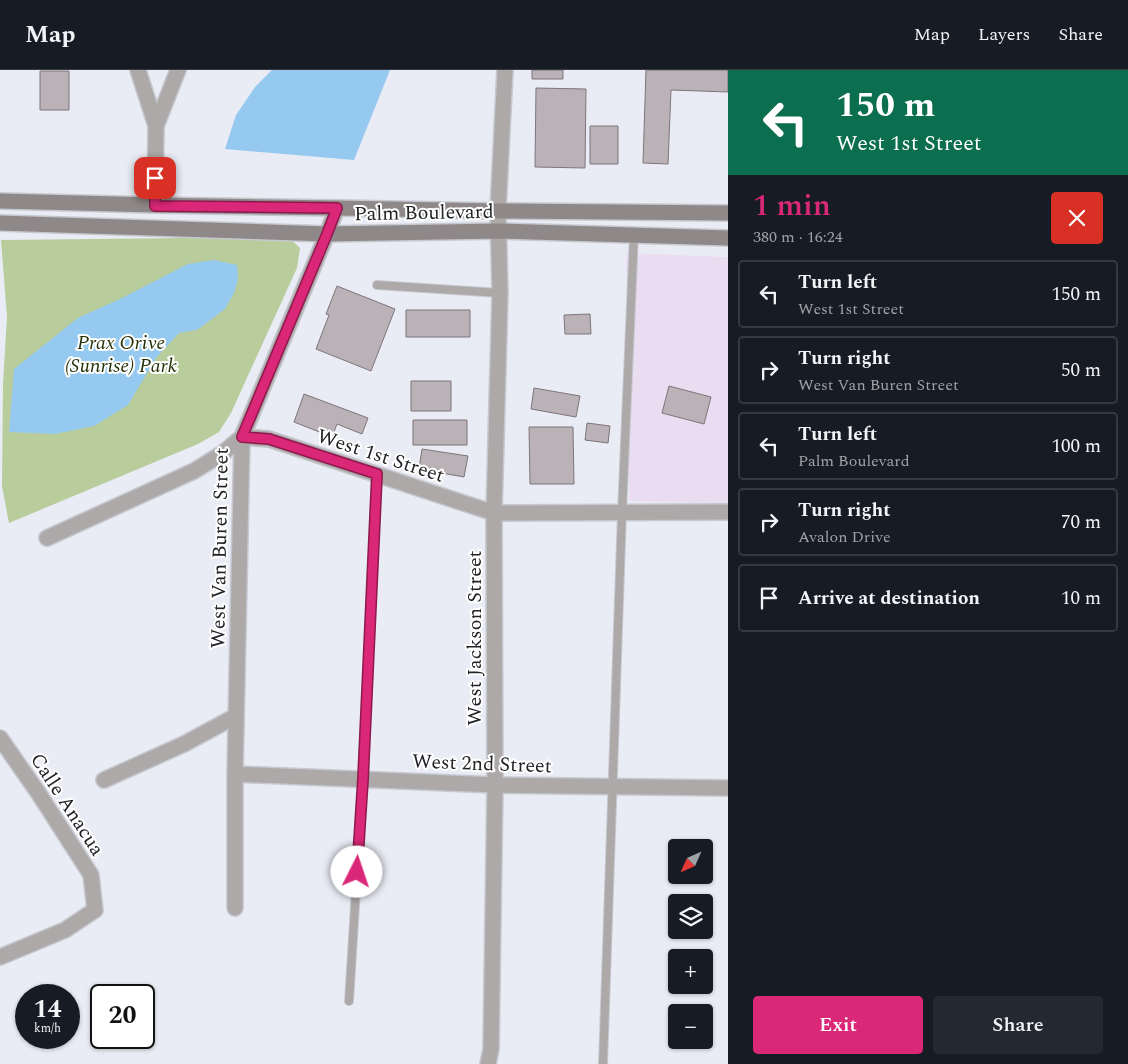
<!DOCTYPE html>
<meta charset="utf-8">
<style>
body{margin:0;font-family:Spectral,serif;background:#242831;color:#f1f3f6;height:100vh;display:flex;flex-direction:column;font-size:19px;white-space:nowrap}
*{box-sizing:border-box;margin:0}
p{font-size:16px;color:#9ea1a6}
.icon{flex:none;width:28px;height:28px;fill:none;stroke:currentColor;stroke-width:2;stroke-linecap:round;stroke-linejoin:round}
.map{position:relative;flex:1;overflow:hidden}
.drawer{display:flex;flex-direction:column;background:#171b24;width:400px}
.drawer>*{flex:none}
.banner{background:#0b6e4f;color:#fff;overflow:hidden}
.needle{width:32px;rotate:225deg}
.controls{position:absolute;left:668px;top:769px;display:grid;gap:10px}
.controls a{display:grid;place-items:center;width:45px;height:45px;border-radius:5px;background:#171b24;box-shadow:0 1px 4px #0004;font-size:25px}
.speed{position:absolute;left:15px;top:914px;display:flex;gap:10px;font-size:25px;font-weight:700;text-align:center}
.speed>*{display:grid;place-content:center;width:65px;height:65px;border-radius:50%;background:#171b24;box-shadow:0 1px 4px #0004;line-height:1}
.speed small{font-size:12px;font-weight:400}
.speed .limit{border:2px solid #111;border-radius:8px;background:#fff;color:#111}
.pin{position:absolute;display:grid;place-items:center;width:42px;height:42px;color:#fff;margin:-21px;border-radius:10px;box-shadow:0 2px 8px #0006}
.me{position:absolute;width:55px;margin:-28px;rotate:4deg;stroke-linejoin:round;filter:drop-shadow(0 0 4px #0008)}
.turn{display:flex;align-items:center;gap:18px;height:105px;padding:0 25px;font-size:22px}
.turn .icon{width:65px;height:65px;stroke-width:2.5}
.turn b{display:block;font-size:35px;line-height:42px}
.round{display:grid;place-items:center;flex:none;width:52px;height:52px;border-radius:5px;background:#242831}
.headline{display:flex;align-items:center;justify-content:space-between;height:85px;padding:0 25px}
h1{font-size:30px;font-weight:600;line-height:38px;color:#db2777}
.action{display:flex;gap:10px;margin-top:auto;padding:10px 25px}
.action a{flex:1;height:58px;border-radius:5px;background:#db2777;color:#fff;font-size:20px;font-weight:600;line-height:58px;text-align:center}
.action a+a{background:#242831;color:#f1f3f6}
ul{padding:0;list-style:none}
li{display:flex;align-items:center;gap:15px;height:68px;margin:0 10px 8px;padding:0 15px;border:2px solid #363941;border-radius:5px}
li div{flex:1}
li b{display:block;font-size:19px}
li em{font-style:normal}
header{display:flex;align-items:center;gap:30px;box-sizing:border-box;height:70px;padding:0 25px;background:#171b24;border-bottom:1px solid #363941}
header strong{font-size:24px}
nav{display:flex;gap:28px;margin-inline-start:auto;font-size:18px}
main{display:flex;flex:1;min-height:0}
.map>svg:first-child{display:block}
</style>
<header>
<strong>Map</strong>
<nav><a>Map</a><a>Layers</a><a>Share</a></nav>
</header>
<main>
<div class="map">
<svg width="728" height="994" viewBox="0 0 728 994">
<rect width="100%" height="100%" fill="#eaecf5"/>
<path fill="#eaddf1" d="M626 183 728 187V434L629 431Z"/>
<path fill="#b8cc9c" d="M288 167 300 178 297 198 231 343 219 362 198 374 9 453 2 416 3 314 7 247 1 170Z"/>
<path fill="#95c9ef" d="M272 0H390L354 90 225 79 236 45 255 17Z
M214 190 237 195 238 209 234 223 225 239 197 260 179 263 156 288 128 335 94 356 55 364 9 362 14 299 78 248 122 228 188 194Z"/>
<path fill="#bab2b7" stroke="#7d757a" d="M532 0H563V9H532Z
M646 0H728V22L671 20 668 94 643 93Z
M40 1H69V40H40Z
M536 18 586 19 585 98 535 97Z
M590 56H618V94H590Z
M337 216 395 239 371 301 316 279 329 245 326 244Z
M406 240H470V267H406Z
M590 244 591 264H565L564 245Z
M411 311H451V341H411Z
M669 316 711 327 704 354 662 343Z
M534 318 580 326 576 347 531 339Z
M304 324 368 348 362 364 337 354 332 367 294 352Z
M413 350H467V375H413Z
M587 353 610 356 608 373 585 370Z
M529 357H573L574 414H530Z
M422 379 468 386 464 407 419 399Z"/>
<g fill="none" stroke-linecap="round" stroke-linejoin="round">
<g stroke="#c6c8d0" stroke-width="10">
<path id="lane" d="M377 215 500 223
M349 931 363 709 377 404
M603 994 622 442 634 165"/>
</g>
<g stroke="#c6c8d0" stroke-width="18">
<path id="street" d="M138 0 156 56 155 135
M156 56 178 0
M47 468 194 401 223 383 242 367 269 369 494 443 728 442
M0 668 39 724 91 805 95 840 65 860 0 887
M235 704 495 715 728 718
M104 710 184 674 236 646
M235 838V704L242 367 327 164 337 138
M488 994 491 979 495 715 494 443 500 223 498 141 505 0"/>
</g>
<g stroke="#c6c8d0" stroke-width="18">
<path id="secondary" d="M0 131 155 135 337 138 498 141 728 143
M0 153 327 164 498 161 728 168"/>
</g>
<use href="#lane" stroke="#aea9a9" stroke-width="8"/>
<use href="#street" stroke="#aea9a9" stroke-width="15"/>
<use href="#secondary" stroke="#8f8888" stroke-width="15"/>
</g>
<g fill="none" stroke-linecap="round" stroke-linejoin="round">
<g stroke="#8e194d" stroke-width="12">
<path id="route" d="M155 108V136L337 138 327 164 242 367 269 369 377 404 363 709 357 802"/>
</g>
<use href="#route" stroke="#db2777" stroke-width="9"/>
</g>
<g text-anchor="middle" stroke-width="4" stroke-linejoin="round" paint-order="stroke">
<g font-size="20" fill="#232327" stroke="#fff">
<text transform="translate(424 142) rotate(-1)" y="7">Palm Boulevard</text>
<text transform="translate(381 385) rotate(18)" y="7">West 1st Street</text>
<text transform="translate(219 478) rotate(-89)" y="7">West Van Buren Street</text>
<text transform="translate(474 568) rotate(-90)" y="7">West Jackson Street</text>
<text transform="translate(482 693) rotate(2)" y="7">West 2nd Street</text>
<text transform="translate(68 734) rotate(57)" y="7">Calle Anacua</text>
</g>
<g font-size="20" font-style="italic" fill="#233008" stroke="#fff">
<text x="121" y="279">Prax Orive<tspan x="121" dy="23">(Sunrise) Park</tspan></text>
</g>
</g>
</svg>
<div class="controls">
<a><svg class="needle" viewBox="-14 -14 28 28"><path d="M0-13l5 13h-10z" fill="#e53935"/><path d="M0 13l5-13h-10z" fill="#9ea1a6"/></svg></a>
<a><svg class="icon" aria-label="layers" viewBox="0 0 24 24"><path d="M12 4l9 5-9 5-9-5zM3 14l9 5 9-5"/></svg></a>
<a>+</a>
<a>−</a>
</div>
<div class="speed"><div>14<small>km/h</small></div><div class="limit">20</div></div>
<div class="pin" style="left:155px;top:108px;background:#d93025"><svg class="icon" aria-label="arrive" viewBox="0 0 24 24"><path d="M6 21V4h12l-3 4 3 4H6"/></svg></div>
<svg class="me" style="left:357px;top:802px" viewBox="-20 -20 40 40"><circle r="19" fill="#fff"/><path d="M0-13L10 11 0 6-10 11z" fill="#db2777"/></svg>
</div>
<section class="drawer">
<div class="banner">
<div class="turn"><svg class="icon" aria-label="left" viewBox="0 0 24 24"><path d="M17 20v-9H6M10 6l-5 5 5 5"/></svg><div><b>150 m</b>West 1st Street</div></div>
</div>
<div class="headline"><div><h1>1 min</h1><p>380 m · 16:24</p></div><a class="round" style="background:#d93025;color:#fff"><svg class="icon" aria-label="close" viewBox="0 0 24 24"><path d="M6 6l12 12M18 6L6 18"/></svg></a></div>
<ul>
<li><svg class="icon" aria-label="left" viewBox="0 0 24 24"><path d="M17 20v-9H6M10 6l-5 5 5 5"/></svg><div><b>Turn left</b><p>West 1st Street</p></div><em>150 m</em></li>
<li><svg class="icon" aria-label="right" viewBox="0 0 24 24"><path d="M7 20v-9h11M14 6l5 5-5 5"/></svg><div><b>Turn right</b><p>West Van Buren Street</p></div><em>50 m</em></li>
<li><svg class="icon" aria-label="left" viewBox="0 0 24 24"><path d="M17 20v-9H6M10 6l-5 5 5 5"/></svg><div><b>Turn left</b><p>Palm Boulevard</p></div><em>100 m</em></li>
<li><svg class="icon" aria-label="right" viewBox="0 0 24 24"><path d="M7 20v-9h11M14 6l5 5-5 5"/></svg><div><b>Turn right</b><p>Avalon Drive</p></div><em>70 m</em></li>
<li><svg class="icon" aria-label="arrive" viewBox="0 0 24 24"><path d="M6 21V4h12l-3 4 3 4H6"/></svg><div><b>Arrive at destination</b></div><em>10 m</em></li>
</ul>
<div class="action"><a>Exit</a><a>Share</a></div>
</section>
</main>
